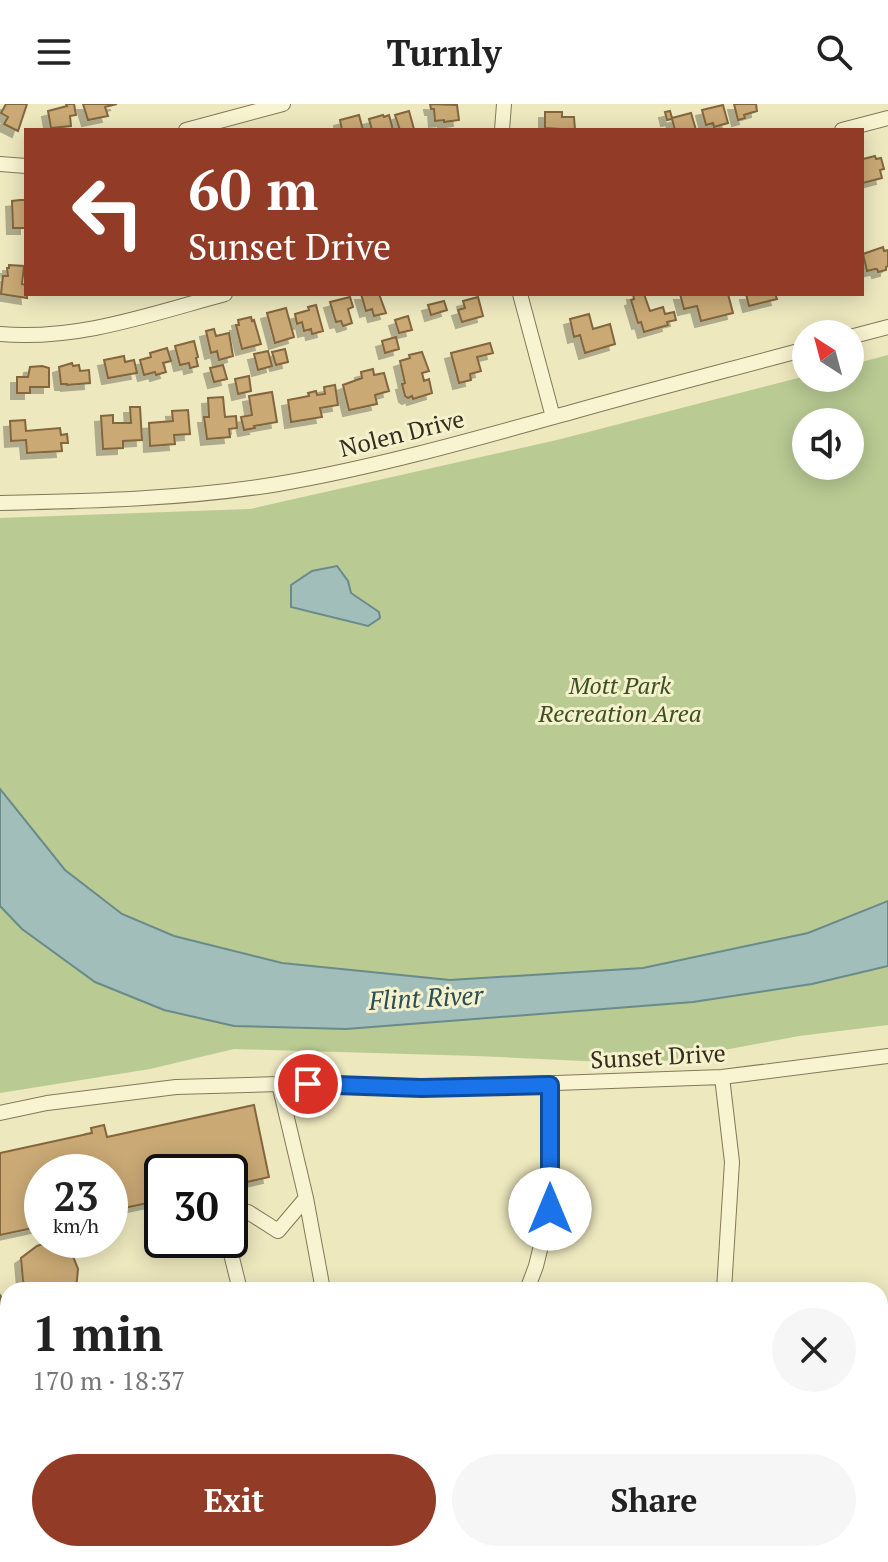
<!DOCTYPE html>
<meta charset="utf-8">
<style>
body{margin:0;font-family:"PT Serif",serif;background:#f6f6f6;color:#222;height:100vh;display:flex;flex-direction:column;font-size:30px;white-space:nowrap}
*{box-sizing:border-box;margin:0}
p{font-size:26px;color:#767676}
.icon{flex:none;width:44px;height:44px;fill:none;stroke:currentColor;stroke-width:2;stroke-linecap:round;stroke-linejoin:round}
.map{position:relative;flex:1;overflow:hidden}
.details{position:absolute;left:0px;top:1178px;width:888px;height:280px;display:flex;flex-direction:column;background:#fff;border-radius:24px 24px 0 0;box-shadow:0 4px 20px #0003}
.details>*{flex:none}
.banner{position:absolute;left:24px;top:24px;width:840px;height:168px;border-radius:0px;box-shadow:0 4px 20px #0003;background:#923c28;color:#fff;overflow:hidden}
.needle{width:52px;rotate:324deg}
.fabs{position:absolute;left:792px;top:216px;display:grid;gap:16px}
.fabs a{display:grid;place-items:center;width:72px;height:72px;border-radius:50%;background:#fff;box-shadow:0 4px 20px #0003;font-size:40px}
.speed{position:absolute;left:24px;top:1050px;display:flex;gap:16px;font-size:40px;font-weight:700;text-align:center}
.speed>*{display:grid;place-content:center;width:104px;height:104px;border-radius:50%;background:#fff;box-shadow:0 4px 20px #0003;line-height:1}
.speed small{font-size:20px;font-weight:400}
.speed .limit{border:4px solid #111;border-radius:12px;background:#fff;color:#111}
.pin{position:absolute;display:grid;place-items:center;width:68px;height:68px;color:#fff;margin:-34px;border:4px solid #fff;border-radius:50%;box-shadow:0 2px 8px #0007}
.me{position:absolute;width:88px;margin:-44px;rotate:0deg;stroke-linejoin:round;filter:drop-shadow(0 0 6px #0008)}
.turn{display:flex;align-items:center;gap:28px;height:168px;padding:0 32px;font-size:36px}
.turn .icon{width:104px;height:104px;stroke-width:2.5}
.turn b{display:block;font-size:56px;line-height:68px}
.round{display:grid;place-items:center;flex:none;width:84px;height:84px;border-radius:42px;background:#f6f6f6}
.headline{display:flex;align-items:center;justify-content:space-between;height:136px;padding:0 32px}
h1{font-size:48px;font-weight:700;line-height:60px}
.cta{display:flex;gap:16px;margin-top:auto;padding:16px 32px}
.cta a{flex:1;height:92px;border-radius:48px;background:#923c28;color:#fff;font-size:32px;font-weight:700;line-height:92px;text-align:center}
.cta a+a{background:#f6f6f6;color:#222}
header{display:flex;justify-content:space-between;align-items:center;height:104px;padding:0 32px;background:#fff;font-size:36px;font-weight:700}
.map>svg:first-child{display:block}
</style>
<header><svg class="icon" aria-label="menu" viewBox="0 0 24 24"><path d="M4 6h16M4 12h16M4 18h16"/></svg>Turnly<svg class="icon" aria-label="search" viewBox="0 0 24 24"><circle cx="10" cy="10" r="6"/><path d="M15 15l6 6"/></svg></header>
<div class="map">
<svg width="888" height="1458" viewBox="0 0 888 1458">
<defs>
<filter id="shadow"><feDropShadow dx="-6" dy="6" stdDeviation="0" flood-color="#0004"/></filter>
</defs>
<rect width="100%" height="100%" fill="#ede8be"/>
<path fill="#b9ca93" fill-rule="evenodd" d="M888 251V797L808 829 644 864 450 876 282 859 174 832 122 810 65 766 0 685V414L250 405 557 336 806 272V274H850V261ZM806 318H850V362H806Z
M0 802 22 825 234 922 347 925 693 898 812 880 888 862V921L799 932 649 960 476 952 234 945 150 965 0 989Z"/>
<path fill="#a1bebb" stroke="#698b89" stroke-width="2" d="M337 462 348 477 351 489 379 508 380 514 368 522 291 503V481L312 467Z
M0 685 65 766 122 810 174 832 282 859 450 876 643 864 808 829 888 797V862L812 880 693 898 346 925 234 922 164 906 95 878 22 825 0 802Z"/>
<path fill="#caa974" stroke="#83663e" stroke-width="2" filter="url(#shadow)" d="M6 0H27L18 27 4 20 8 13 1 9Z
M66 0H74L76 11 70 12 71 22 51 24 48 7 67 2Z
M83 0H117L105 3 108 12 88 16Z
M430 0 457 1 459 16 444 18V16L435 17 434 5H431Z
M734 0H756L757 7 744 11 745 14 738 16Z
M723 1 728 19 714 23 713 19 706 21 702 6Z
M409 7 414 25 400 26 395 11Z
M670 7 672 14 691 9 696 26H675L672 15 667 16 665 8Z
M545 8H562V13H574L575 26 545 24Z
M359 11 363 26H342L340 16Z
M383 11 384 13 389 11 393 26H372L369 15Z
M875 52 876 55 881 54 884 65 880 66 882 74 863 79V55Z
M20 96H26V124H13L12 97Z
M883 143 884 147 888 146V162L886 163V166L878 168 877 165H875L867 167 863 150Z
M9 161 24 162 22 180 26 181 27 194 1 190 3 172H8L7 164H9Z
M361 190H379L386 209 374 212 372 205 366 207Z
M633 190H644L650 207 663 203 665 210 674 208 676 216 667 218 668 221 644 228 641 218 638 219 631 196 634 195Z
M680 190H728L733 209 701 217 697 202 684 205Z
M746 190H775L777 195 749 202Z
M350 193 353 203 348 205 352 219 343 222 341 217 336 218 330 198Z
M478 193 483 212 462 218 458 206 465 204 463 197Z
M444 197 447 206 431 211 428 201Z
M316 201 323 227 312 230 311 225 304 227 302 218 297 220 295 210 309 206 308 203Z
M286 204 294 233 275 239 267 209Z
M589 210 593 225 610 220 615 240 585 249 580 231 574 233 570 215Z
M408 212 412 226 399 229 395 216Z
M251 213 252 217 254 216 261 240 242 245 236 221H239L238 216Z
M214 225 216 232 229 229 233 252 219 256 217 247 211 249 206 227Z
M396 233 399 245 385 249 382 237Z
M194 237 198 253 196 254 198 262 190 264 189 259 180 261 175 242Z
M490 239 493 249 477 253 481 267 470 270 471 276 459 279 451 249Z
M167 244 171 257 163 259 166 268 156 271 155 268 144 271 140 256 151 253 150 249Z
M285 245 288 258 276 261 272 248Z
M268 247 272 262 258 266 254 250Z
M422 248 429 267 422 269 424 277 429 275 432 289 413 295 412 292 408 294 405 292 402 280 405 279 400 257 410 254 409 251Z
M124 252 125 258 134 256 137 269 108 274 104 256Z
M72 259 73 262 79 261 80 267 89 266 90 279 67 281V280H61L59 263Z
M223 261 227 275 214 278 210 264Z
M42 262 49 264V283H30V289H17V273H28L30 263Z
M373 265 374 271 384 269 389 287 375 291 377 300 349 306 343 281 362 274 361 268Z
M249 272 251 287 238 290 235 275Z
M335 281 338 301 320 304 322 313 291 318 288 296 309 292 308 289 316 287 317 291 325 290 324 283Z
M272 288 277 318 254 322 255 324 244 326 241 313 252 311 249 292Z
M223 293 225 313 236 312 237 324 229 325 230 333 207 335 204 313H209L208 294Z
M130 303H140L142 336 123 337V344L103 345 101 312 113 311V319H131Z
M188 306 190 330 174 331 175 340 150 342 149 319 173 317 172 307Z
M25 316 26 327 60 324 61 331 67 330 68 339H61L62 347 27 349 26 336 11 337 10 317Z
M254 1001 269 1073 230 1082V1068H162V1096L110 1107V1068H42V1122L0 1131V1049L92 1029 91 1024 104 1021 107 1033Z
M55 1136 70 1145 78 1165 76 1186H29L23 1177 21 1154 37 1142Z
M0 1191 8 1201V1254L0 1260Z
M121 1450H317L318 1458H122Z"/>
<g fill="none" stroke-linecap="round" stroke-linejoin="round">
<g stroke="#847857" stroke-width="16">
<path id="minor" d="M186 26 283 0
M502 26 504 0
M842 26 888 14
M0 60 26 62
M520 190 553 313
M0 230C77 237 151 210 225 190
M850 233 888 223
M0 399C93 397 185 395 278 380 377 363 475 335 572 308 650 286 728 266 806 245
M722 973 732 1058 724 1186
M279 980 306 1094 323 1186
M0 1009 47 999 176 983 279 980 421 984 722 973 888 952
M230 1117 248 1108 278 1127 306 1094
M230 1136V1146L240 1186
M527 1186 536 1162 550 1105V981
M880 1275 888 1231
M0 1277 8 1290
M880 1313 888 1314
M327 1450 329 1458
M363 1450 364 1458
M612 1450 652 1458
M3 1458 18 1450
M102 1458V1450"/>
</g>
<g stroke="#52452c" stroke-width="20">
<path id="major" d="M0 1393 8 1406
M35 1450 40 1458"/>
</g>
<use href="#minor" stroke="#f8f4d1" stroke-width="14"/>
<use href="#major" stroke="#f0e695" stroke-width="18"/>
</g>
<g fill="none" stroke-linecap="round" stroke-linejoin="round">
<g stroke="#114b97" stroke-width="20">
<path id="route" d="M308 980 421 984 550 981V1105"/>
</g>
<use href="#route" stroke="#1a73e8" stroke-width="14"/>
</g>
<g text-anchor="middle" stroke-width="6" stroke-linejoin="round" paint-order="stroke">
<g font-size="24" fill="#342c1c" stroke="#f4f1cd">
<text transform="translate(402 330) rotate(-14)" y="8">Nolen Drive</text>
<text transform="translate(658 953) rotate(-3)" y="8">Sunset Drive</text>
</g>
<g font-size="24" font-style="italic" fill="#3c5023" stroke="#f4f1cd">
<text x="620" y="590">Mott Park<tspan x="620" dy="28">Recreation Area</tspan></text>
</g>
<g font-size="26" font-style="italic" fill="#2b4e54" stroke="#f4f1cd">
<text transform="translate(426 894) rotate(-3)" y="9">Flint River</text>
</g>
</g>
</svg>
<div class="fabs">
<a><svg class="needle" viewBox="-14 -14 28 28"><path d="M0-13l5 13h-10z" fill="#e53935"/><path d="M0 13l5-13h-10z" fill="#767676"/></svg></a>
<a><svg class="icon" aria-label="sound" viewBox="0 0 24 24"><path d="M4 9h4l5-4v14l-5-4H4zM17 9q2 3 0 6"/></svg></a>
</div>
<div class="speed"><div>23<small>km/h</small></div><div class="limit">30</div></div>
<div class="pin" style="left:308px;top:980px;background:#d93025"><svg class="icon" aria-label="arrive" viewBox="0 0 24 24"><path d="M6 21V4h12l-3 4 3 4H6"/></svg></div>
<svg class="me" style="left:550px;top:1105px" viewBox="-20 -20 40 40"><circle r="19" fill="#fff"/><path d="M0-13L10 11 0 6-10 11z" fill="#1a73e8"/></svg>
<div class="banner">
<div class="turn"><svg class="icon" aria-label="left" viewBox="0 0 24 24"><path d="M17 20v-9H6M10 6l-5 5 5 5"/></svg><div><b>60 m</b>Sunset Drive</div></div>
</div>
<section class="details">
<div class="headline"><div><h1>1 min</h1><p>170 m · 18:37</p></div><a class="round"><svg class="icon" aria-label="close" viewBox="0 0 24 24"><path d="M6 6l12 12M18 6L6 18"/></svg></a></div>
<div class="cta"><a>Exit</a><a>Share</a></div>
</section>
</div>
